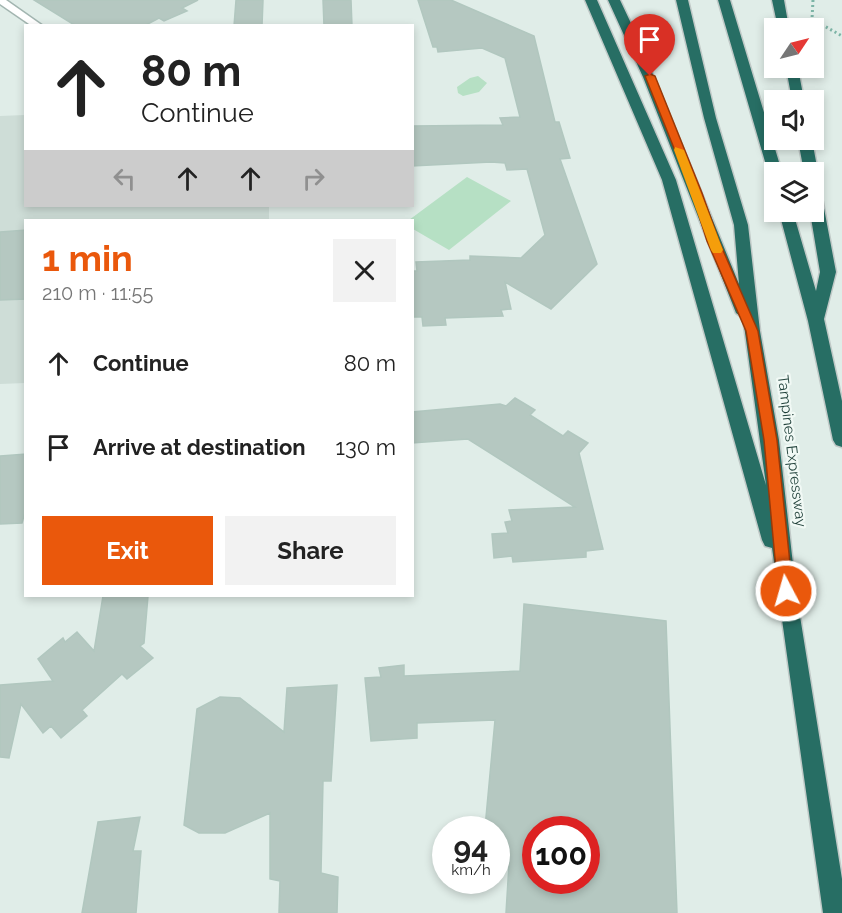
<!DOCTYPE html>
<meta charset="utf-8">
<style>
body{margin:0;font-family:Raleway,sans-serif;background:#f2f2f2;color:#222;height:100vh;display:flex;flex-direction:column;font-size:22px;white-space:nowrap}
*{box-sizing:border-box;margin:0}
p{font-size:20px;color:#767676}
.icon{flex:none;width:33px;height:33px;fill:none;stroke:currentColor;stroke-width:2;stroke-linecap:round;stroke-linejoin:round}
.map{position:relative;flex:1;overflow:hidden}
.sheet{position:absolute;left:24px;top:219px;width:390px;height:378px;display:flex;flex-direction:column;background:#fff;border-radius:0px;box-shadow:0 3px 9px #0003}
.sheet>*{flex:none}
.hud{position:absolute;left:24px;top:24px;width:390px;height:183px;border-radius:0px;box-shadow:0 3px 9px #0003;background:#fff;color:#222;overflow:hidden}
.needle{width:39px;rotate:55deg}
.fabs{position:absolute;left:764px;top:18px;display:grid;gap:12px}
.fabs a{display:grid;place-items:center;width:60px;height:60px;border-radius:0px;background:#fff;box-shadow:0 3px 9px #0003;font-size:30px}
.speed{position:absolute;left:432px;top:816px;display:flex;gap:12px;font-size:30px;font-weight:700;text-align:center}
.speed>*{display:grid;place-content:center;width:78px;height:78px;border-radius:50%;background:#fff;box-shadow:0 3px 9px #0003;line-height:1}
.speed small{font-size:15px;font-weight:400}
.speed .limit{border:9px solid #d22;background:#fff;color:#111}
.pin{position:absolute;display:grid;place-items:center;width:51px;height:51px;color:#fff;margin:-62px -26px;border-radius:50% 50% 50% 0;rotate:-45deg;box-shadow:0 0 6px #0007}
.pin .icon{rotate:45deg}
.me{position:absolute;width:66px;margin:-33px;rotate:354deg;stroke-linejoin:round;filter:drop-shadow(0 0 4px #0008)}
.turn{display:flex;align-items:center;gap:21px;height:126px;padding:0 18px;font-size:27px}
.turn .icon{width:78px;height:78px;stroke-width:2.5}
.turn b{display:block;font-size:42px;line-height:51px}
.lanes{display:flex;align-items:center;height:57px;padding:0 18px;background:#0003;justify-content:center;gap:30px;direction:ltr}
.lanes .off{opacity:.35}
.round{display:grid;place-items:center;flex:none;width:63px;height:63px;border-radius:0px;background:#f2f2f2}
.overview{display:flex;align-items:center;justify-content:space-between;height:102px;padding:0 18px}
h1{font-size:36px;font-weight:700;line-height:45px;color:#ea580c}
.cta{display:flex;gap:12px;margin-top:auto;padding:12px 18px}
.cta a{flex:1;height:69px;border-radius:0px;background:#ea580c;color:#fff;font-size:24px;font-weight:700;line-height:69px;text-align:center}
.cta a+a{background:#f2f2f2;color:#222}
ul{padding:0;list-style:none}
li{display:flex;align-items:center;gap:18px;height:84px;padding:0 18px}
li div{flex:1}
li b{display:block;font-size:22px}
li em{font-style:normal}
.map>svg:first-child{display:block}
</style>
<div class="map">
<svg width="842" height="913" viewBox="0 0 842 913">
<rect width="100%" height="100%" fill="#e0ede8"/>
<path fill="#ceddd7" d="M25 115 26 206H269V220H26L25 383 0 384V116Z"/>
<path fill="#b6e0c4" d="M478 76 487 83 479 92 463 96 458 93 457 87 470 78Z
M467 177 511 201 449 250 413 229 412 220H409Z"/>
<path fill="#b5c8c1" stroke="#b1c7bf" stroke-width="1.5" fill-rule="evenodd" d="M34 0H198L182 8 187 11 164 21 159 18 144 26H76Z
M236 0H263L262 26H234Z
M323 0H351L352 26H324Z
M418 0H451L534 36 555 122H559L570 158 560 159 597 264 551 309 505 282 511 309 501 310 503 316 445 318 446 325 423 326 422 317H412V271H417L416 262 470 260V256L521 258 545 235 527 169 507 170 505 163 491 162 412 166V126L503 125 500 118 520 117 505 58 482 48 438 52 437 47H433Z
M26 230V299L0 300V232Z
M515 398 535 410 530 415 563 436 568 431 588 443 579 453 603 549 586 551V557L513 562 512 556 494 558 492 534 508 533 505 522 512 521 509 510 575 507 468 439 412 443V412L500 404 506 406Z
M26 454V509L22 523 0 524V456Z
M103 596H148L144 643 140 646 153 658 127 679 122 674 82 710 87 716 61 738 51 726 43 733 21 704 9 758 0 757V685L53 681 38 659 63 638 65 642 77 632 94 651Z
M524 604 666 621 677 913H506L509 864 496 862V830L485 828 495 720 417 723V738L371 741 365 678 381 677 379 668 404 665V676L520 671ZM536 830H586V880H536Z
M337 685 331 781H323L321 873 338 877 337 913H279L280 881 270 879V813L225 833H199L184 825 197 709 220 697 240 698 284 732 287 688Z
M140 817 133 851H141L136 913H82L98 822Z"/>
<g fill="none" stroke-linecap="round" stroke-linejoin="round">
<g stroke="#a2b5b0" stroke-width="3">
<path id="service" d="M0 0H6L43 26H32L0 4Z"/>
</g>
<g stroke="#c0c9c7" stroke-width="3">
<path id="motorway" d="M585 0H597L676 180 766 485 743 318 736 313 643 77 608 0H620L638 38 739 284 734 225 704 118 676 0H688L716 118 748 225 760 331 779 440 796 591 842 879V913H823L772 548 765 546 762 540 662 180Z
M718 0H730L782 172H774V176L768 172Z
M772 0H784L789 28H778Z
M786 68H798L804 100H792Z
M798 140H812L818 172 816 175 804 172Z
M813 183 820 187 836 272 824 319 842 401V447L836 445 833 440 808 321 779 212H793L816 291 820 272 810 212H813Z"/>
</g>
<path stroke="#7cb4a6" stroke-width="3" stroke-dasharray="2 3" stroke-linecap="butt" d="M813 0 812 19 842 36"/>
<use href="#service" fill="#fff" fill-rule="evenodd"/>
<use href="#motorway" fill="#276e64" fill-rule="evenodd"/>
</g>
<path fill="#ea580c" stroke="#983908" stroke-width="1.5" d="M650 74 655 76 702 193 719 241 758 331 777 440 793 591 791 596 786 598 780 596 778 591 764 440 746 331 707 241 692 193 645 76Z"/>
<path fill="#f59e0b" d="M675 147 684 150 723 250 721 253H713L711 250 674 150Z"/>
<g text-anchor="middle" stroke-width="4.5" stroke-linejoin="round" paint-order="stroke">
<g font-size="15" fill="#1e3f38" stroke="#f1f9f5">
<text transform="translate(792 451) rotate(83)" y="5">Tampines Expressway</text>
</g>
</g>
</svg>
<div class="fabs">
<a><svg class="needle" viewBox="-14 -14 28 28"><path d="M0-13l5 13h-10z" fill="#e53935"/><path d="M0 13l5-13h-10z" fill="#767676"/></svg></a>
<a><svg class="icon" aria-label="sound" viewBox="0 0 24 24"><path d="M4 9h4l5-4v14l-5-4H4zM17 9q2 3 0 6"/></svg></a>
<a><svg class="icon" aria-label="layers" viewBox="0 0 24 24"><path d="M12 4l9 5-9 5-9-5zM3 14l9 5 9-5"/></svg></a>
</div>
<div class="speed"><div>94<small>km/h</small></div><div class="limit">100</div></div>
<div class="pin" style="left:650px;top:76px;background:#d93025"><svg class="icon" aria-label="arrive" viewBox="0 0 24 24"><path d="M6 21V4h12l-3 4 3 4H6"/></svg></div>
<svg class="me" style="left:786px;top:591px" viewBox="-20 -20 40 40"><circle r="17" fill="#ea580c" stroke="#fff" stroke-width="3"/><path d="M0-11L8 9 0 5-8 9z" fill="#fff"/></svg>
<div class="hud">
<div class="turn"><svg class="icon" aria-label="ahead" viewBox="0 0 24 24"><path d="M12 20V5M6 11l6-6 6 6"/></svg><div><b>80 m</b>Continue</div></div>
<div class="lanes"><svg class="icon off" aria-label="left" viewBox="0 0 24 24"><path d="M17 20v-9H6M10 6l-5 5 5 5"/></svg><svg class="icon" aria-label="ahead" viewBox="0 0 24 24"><path d="M12 20V5M6 11l6-6 6 6"/></svg><svg class="icon" aria-label="ahead" viewBox="0 0 24 24"><path d="M12 20V5M6 11l6-6 6 6"/></svg><svg class="icon off" aria-label="right" viewBox="0 0 24 24"><path d="M7 20v-9h11M14 6l5 5-5 5"/></svg></div>
</div>
<section class="sheet">
<div class="overview"><div><h1>1 min</h1><p>210 m · 11:55</p></div><a class="round"><svg class="icon" aria-label="close" viewBox="0 0 24 24"><path d="M6 6l12 12M18 6L6 18"/></svg></a></div>
<ul>
<li><svg class="icon" aria-label="ahead" viewBox="0 0 24 24"><path d="M12 20V5M6 11l6-6 6 6"/></svg><div><b>Continue</b></div><em>80 m</em></li>
<li><svg class="icon" aria-label="arrive" viewBox="0 0 24 24"><path d="M6 21V4h12l-3 4 3 4H6"/></svg><div><b>Arrive at destination</b></div><em>130 m</em></li>
</ul>
<div class="cta"><a>Exit</a><a>Share</a></div>
</section>
</div>
